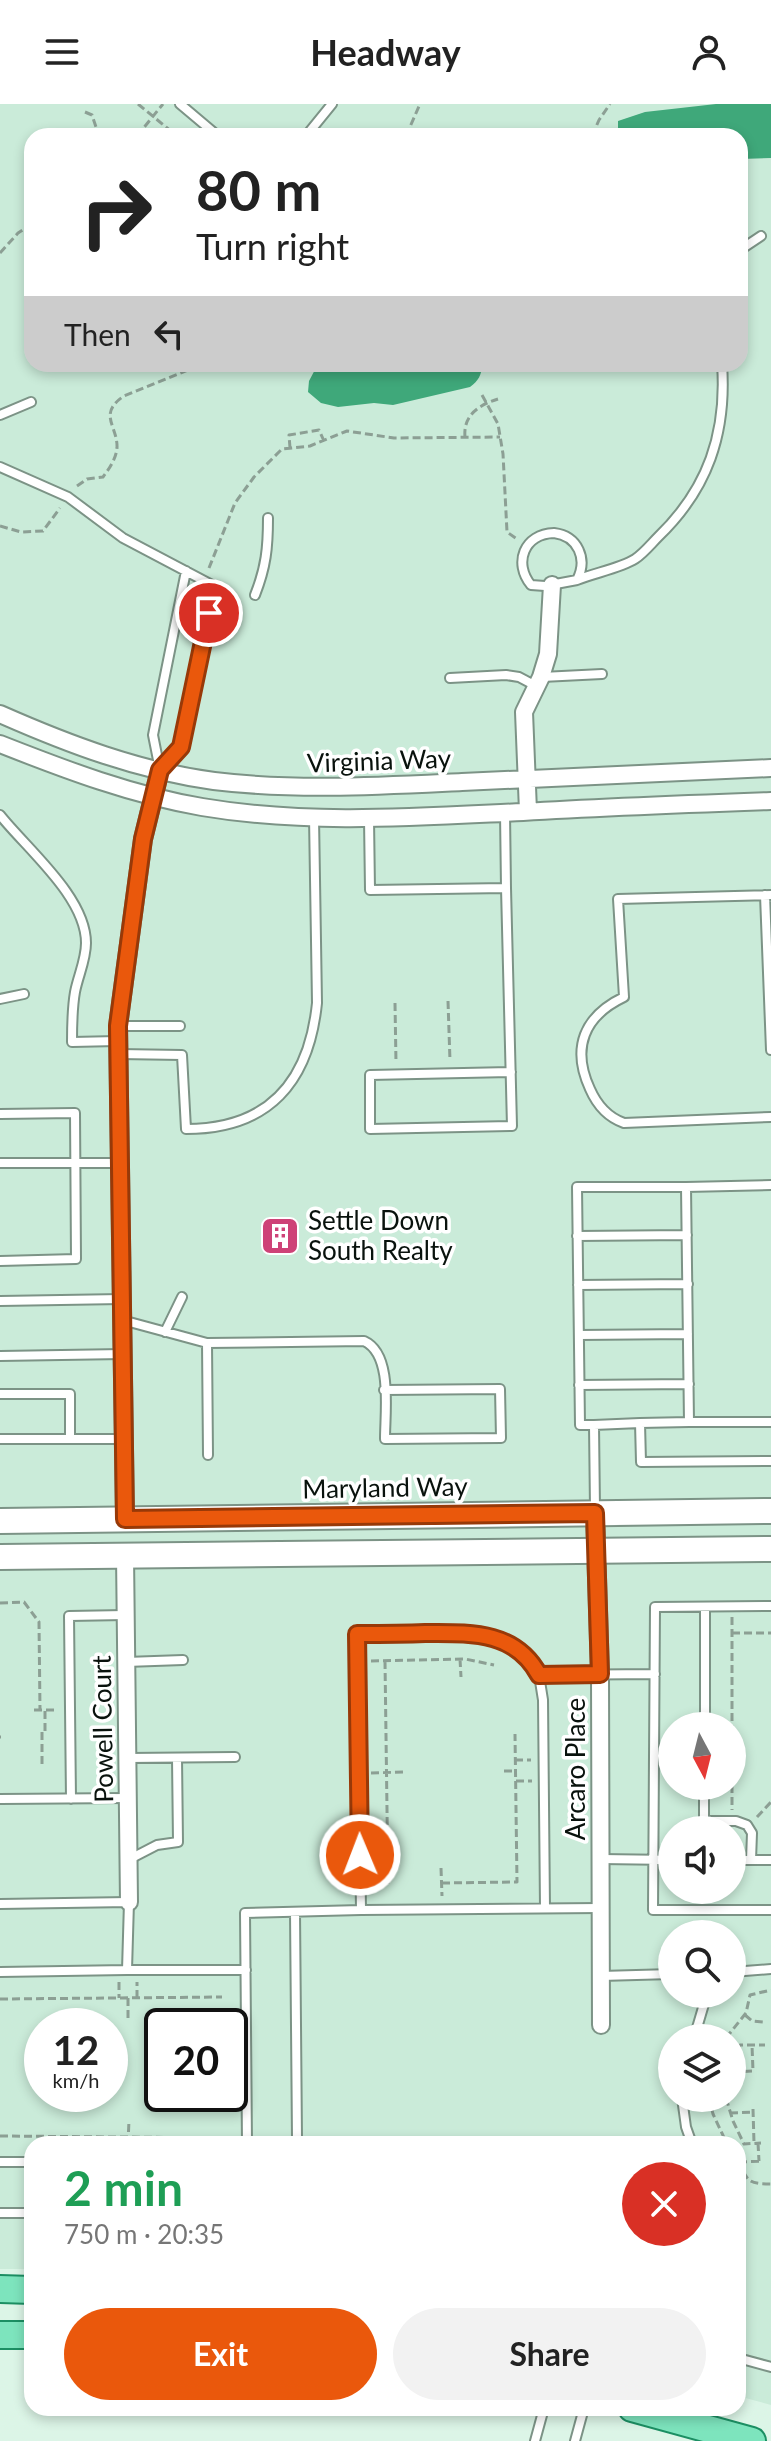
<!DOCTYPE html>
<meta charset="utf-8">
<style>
body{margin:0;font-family:Lato,sans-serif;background:#f2f2f2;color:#222;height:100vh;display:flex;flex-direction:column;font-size:30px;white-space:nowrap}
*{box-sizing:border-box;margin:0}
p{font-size:26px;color:#767676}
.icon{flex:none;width:44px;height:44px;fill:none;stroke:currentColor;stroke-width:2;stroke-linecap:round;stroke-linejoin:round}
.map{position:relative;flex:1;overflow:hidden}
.panel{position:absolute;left:24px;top:2032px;width:722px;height:280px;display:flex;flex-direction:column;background:#fff;border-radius:24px;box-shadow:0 4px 12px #0003}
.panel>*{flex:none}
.banner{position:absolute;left:24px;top:24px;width:724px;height:244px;border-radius:24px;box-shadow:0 4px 12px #0003;background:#fff;color:#222;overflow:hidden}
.needle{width:52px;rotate:173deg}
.buttons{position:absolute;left:658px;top:1608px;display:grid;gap:16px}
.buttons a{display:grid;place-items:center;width:88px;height:88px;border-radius:50%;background:#fff;box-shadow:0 4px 12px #0003;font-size:40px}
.speed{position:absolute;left:24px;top:1904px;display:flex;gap:16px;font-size:40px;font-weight:700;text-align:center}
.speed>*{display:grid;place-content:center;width:104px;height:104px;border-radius:50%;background:#fff;box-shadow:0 4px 12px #0003;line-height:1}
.speed small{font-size:20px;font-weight:400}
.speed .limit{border:4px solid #111;border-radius:12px;background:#fff;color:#111}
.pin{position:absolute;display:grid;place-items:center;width:68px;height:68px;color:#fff;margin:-34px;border:4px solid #fff;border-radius:50%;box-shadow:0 2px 8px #0007}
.me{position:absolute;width:88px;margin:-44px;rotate:359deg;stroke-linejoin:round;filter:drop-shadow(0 0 6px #0008)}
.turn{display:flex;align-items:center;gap:28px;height:168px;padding:0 40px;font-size:36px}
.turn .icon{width:104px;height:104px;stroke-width:2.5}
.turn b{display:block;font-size:56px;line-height:68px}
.then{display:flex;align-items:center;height:76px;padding:0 40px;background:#0003;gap:16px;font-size:30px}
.round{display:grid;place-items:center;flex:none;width:84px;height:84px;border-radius:42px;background:#f2f2f2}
.overview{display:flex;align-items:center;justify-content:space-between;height:136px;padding:0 40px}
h1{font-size:48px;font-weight:700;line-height:60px;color:#1e9e55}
.action{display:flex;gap:16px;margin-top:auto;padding:16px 40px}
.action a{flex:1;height:92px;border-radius:48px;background:#ea580c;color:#fff;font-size:32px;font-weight:700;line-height:92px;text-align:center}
.action a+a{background:#f2f2f2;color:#222}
header{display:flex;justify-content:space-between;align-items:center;height:104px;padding:0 40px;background:#fff;font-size:36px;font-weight:700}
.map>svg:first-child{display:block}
</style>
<header><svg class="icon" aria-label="menu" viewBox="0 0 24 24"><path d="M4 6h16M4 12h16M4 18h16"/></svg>Headway<svg class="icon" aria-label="person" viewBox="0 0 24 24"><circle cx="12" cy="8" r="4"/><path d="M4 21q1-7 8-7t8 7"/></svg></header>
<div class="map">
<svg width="771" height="2337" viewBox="0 0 771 2337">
<rect width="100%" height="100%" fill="#dcf5e7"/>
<path fill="#caebd9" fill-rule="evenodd" d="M0 0H771V2301L738 2292V2040H32V2165H0ZM32 32H740V260H32ZM672 1622H732V1682H672ZM672 1726H732V1786H672ZM672 1830H732V1890H672ZM42 1922H110V1990H42ZM162 1922H230V1990H162ZM672 1934H732V1994H672Z"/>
<path fill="#3fa87a" d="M716 0H771V54L740 55V32H614L618 24V17L645 8Z
M318 260H482C482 271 478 277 470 283L393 301 374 299 338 303 321 299 308 288 309 277Z"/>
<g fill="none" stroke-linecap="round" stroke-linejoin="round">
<g stroke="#7c9386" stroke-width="12">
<path id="lane" d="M180 0 218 32
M306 32 332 0
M740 146 761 132
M0 311 31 298
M0 363 68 393 123 434 214 482 181 643 161 665
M554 429C578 432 588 455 577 476L545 482 531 481C513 459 524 430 554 429Z
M577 476C594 469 621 464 635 455 644 449 651 440 658 433 708 385 727 329 722 260
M255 491C266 463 268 444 268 414
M542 573 602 570
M450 574 506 571 519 573 536 582
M160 666 153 631 186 467
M0 711C27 745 86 793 86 839 86 856 78 872 75 888 72 905 72 922 72 938L117 937
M369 715 370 786 506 784 505 709
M506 784 512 1022 370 1025V971L511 968
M765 791 771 946
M771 791 618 795 624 893C584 912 571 944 590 985 597 1001 607 1013 624 1019L771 1013
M0 895 24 890
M118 922H180
M119 950 182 951 186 1025C269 1025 309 978 317 899L314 713
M0 1010 75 1009 76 1155 0 1157
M0 1059H120
M577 1132 687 1131
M578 1181 688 1180
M0 1197 122 1195
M122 1216 207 1239 208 1351
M165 1228 182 1193
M579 1231 688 1230
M207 1239 364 1237C393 1250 385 1307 385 1335L501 1334 500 1285 384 1286
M0 1252 123 1250
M579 1281 689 1280
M0 1290H70V1335
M689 1318H771
M640 1319 689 1318 686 1083 771 1081
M594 1321H580L577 1083H686
M0 1335H123
M595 1405 594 1321 640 1319 641 1358 771 1357
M771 1502 655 1503 653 1806H771
M126 1558 183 1556
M539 1571 543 1596 545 1804
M705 1622V1503
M128 1654 235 1653
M0 1695 128 1694
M71 1695 69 1512 125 1511
M704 1717H736L747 1721 752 1729 751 1756
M704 1726V1682
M601 1755 672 1756
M128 1756 157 1741 178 1738 177 1654
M732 1756H771
M0 1800 129 1798 127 1866H246
M361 1806 601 1804
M0 1868 127 1866
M732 1868 771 1865
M601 1872 672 1870
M694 1934 707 1890
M682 1994 686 2023 692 2040
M247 2040 245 1809 361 1806 357 1530C381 1530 406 1530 431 1529 473 1529 516 1529 539 1571L655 1570
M292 2040 297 2035 295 1808
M0 2058H32
M0 2109H32
M738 2254 771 2263
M535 2337 544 2304
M575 2337 584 2304"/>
</g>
<g stroke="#7c9386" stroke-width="20">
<path id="street" d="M0 610C68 640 139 667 214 677 296 687 379 682 462 678 565 674 668 669 771 664
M0 640C66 666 132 691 202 703 308 721 416 713 523 708 605 703 688 700 771 697
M528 707 524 608 541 573 548 550 552 481
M595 1409 600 1570 601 1921
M125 1415 118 922 143 735 160 666
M125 1451 129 1798"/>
</g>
<g stroke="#7c9386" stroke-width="28">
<path id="secondary" d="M0 1417 771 1407
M0 1453 771 1445"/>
</g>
<g stroke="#1c8f63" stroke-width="30">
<path id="primary" d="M0 2185 32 2186
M0 2231H32
M632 2304 752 2337"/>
</g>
<path stroke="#8c9f94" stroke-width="3" stroke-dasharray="8 4" stroke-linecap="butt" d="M138 0 177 32
M85 8 92 11 99 32
M137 32 163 0
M406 32 420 0
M592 32 599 16 610 0
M0 149 18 129 32 120
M482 291 498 320 503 350 507 428 517 435
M465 333C463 311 479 301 498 295
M290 344 289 331 319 326 324 337
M77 382 87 375 103 373C109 365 116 355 117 344 118 322 97 310 124 292L203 260
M0 422 21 428 43 427 60 404
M209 464 235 399 254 373 282 345 310 342 347 327 394 334 500 333
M448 897 450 957
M395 899 396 959
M0 1499 24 1498 39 1518 40 1606
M732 1513V1706
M732 1529H771
M460 1555 461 1573
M371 1557 465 1555 494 1561
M385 1557 388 1780
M34 1606H58
M0 1633H1
M515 1656H531
M42 1660V1628H45V1606
M504 1667H516
M371 1669 403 1668
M516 1677H532
M757 1713 771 1698
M441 1764 442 1792
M442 1779 517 1778 515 1630
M119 1878V1894
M128 1894V1914
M137 1894V1878
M0 1895 222 1893
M745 1911 752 1917 763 1918
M726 1934 746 1909 750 1891 771 1886
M732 1956 740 1941H765
M732 1968 753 1967 752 1941
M709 1994 713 2010 727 2040
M726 1994 733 2017 744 2040 761 2039
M753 2005 754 2039
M730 2009 753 2008
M0 2032 236 2034
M758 2039 759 2057
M128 2040 129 2016
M738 2057C748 2076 746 2080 771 2080
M739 2058 763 2057"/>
<use href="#lane" stroke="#fff" stroke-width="8"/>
<use href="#street" stroke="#fff" stroke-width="16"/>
<use href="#secondary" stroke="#fff" stroke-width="24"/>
<use href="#primary" stroke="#7de4bd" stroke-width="26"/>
</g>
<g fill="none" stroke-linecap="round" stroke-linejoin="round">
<g stroke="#983908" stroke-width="20">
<path id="route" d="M209 509 181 643 160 666 143 735 118 922 125 1415 595 1409 600 1570 539 1571C515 1526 469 1529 425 1529 402 1530 379 1530 357 1530L360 1751"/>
</g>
<use href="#route" stroke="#ea580c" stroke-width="14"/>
</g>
<defs>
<g id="building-square" transform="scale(2)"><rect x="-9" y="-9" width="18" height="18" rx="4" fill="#ce4277" stroke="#fff"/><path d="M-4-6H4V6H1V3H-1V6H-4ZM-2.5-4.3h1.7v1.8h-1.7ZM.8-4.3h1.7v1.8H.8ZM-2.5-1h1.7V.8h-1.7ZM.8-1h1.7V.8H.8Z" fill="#fff"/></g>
</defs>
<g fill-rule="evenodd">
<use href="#building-square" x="280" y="1132"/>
</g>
<g text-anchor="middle" stroke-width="7" stroke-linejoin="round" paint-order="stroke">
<g font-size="26" fill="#09120d" stroke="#fff">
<text transform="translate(379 657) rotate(-2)" y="9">Virginia Way</text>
<text transform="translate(385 1384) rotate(-1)" y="9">Maryland Way</text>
<text transform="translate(103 1625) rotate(-91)" y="9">Powell Court</text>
<text transform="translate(576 1665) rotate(-90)" y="9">Arcaro Place</text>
</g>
<g font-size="26" fill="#09120d" stroke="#fff" text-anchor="start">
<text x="308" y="1126">Settle Down<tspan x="308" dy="30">South Realty</tspan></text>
</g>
</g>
</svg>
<div class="buttons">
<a><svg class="needle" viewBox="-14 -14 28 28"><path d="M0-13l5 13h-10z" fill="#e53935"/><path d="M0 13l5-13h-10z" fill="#767676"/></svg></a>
<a><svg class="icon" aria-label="sound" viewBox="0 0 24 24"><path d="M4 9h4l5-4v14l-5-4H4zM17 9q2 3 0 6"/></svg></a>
<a><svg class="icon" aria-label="search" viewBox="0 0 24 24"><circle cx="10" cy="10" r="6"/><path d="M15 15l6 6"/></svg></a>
<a><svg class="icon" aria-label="layers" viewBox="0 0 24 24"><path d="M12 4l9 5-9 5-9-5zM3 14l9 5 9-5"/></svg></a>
</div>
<div class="speed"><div>12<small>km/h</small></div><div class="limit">20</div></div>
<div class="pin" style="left:209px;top:509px;background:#d93025"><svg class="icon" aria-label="arrive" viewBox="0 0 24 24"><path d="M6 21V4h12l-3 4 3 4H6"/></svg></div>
<svg class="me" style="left:360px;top:1751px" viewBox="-20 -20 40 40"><circle r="17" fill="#ea580c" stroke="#fff" stroke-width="3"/><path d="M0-11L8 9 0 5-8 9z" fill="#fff"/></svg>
<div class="banner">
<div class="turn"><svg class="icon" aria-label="right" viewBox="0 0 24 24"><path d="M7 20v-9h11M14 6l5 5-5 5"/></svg><div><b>80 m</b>Turn right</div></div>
<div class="then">Then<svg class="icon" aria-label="left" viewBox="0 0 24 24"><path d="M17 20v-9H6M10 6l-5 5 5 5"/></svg></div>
</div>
<section class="panel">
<div class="overview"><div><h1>2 min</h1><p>750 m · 20:35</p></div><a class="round" style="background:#d93025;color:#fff"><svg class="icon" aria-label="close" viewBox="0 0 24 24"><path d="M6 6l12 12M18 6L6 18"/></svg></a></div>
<div class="action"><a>Exit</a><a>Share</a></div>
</section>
</div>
